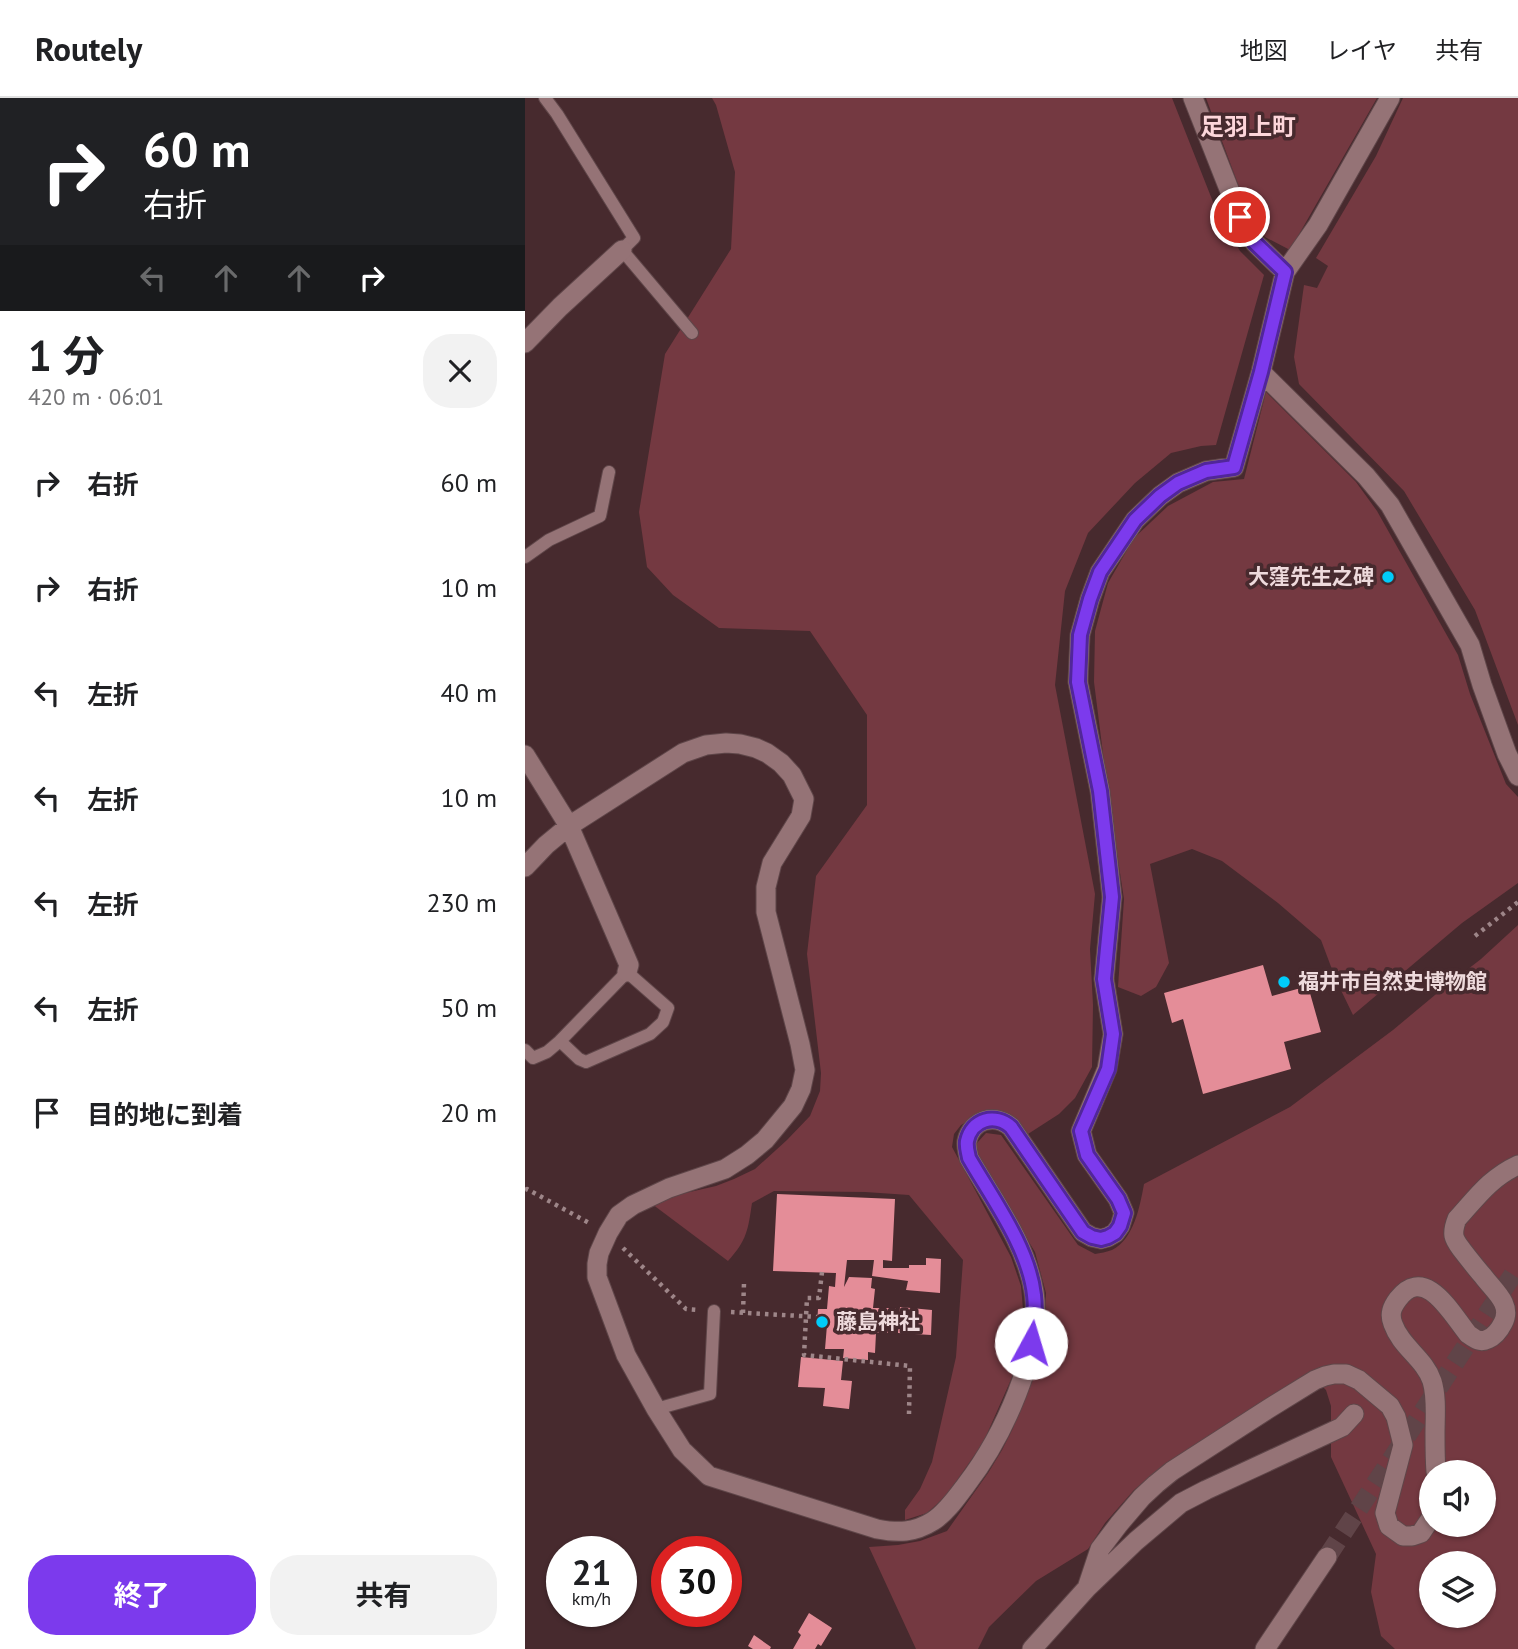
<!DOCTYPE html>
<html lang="ja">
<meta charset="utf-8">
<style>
body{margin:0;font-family:"PT Sans","Noto Sans JP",sans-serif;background:#f2f2f2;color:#202124;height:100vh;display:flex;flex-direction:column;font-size:26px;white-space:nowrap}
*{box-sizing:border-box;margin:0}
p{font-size:23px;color:#757577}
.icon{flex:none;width:38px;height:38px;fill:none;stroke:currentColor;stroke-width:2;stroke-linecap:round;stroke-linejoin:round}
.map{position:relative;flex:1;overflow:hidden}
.details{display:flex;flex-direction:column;background:#fff;width:525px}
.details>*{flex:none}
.banner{background:#202124;color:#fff;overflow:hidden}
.controls{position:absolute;left:894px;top:1362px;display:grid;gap:14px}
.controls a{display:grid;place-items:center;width:77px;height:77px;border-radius:50%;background:#fff;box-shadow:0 2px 5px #0004;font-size:35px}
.speed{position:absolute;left:21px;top:1438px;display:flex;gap:14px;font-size:35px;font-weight:700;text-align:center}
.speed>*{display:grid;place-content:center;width:91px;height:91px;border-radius:50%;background:#fff;box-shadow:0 2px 5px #0004;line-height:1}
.speed small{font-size:18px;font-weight:400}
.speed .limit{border:10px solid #d22;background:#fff;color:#111}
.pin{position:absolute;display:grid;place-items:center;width:60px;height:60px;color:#fff;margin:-30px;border:4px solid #fff;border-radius:50%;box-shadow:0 2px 7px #0007}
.me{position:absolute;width:77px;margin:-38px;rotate:6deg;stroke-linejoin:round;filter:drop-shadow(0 0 5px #0008)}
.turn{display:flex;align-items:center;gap:24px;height:147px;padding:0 28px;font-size:32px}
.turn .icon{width:91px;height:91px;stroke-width:2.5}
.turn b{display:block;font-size:49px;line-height:60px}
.lanes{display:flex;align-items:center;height:66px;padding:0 28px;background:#0003;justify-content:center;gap:35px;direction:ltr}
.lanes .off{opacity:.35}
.round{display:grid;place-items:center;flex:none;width:74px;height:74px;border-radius:28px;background:#f2f2f2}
.headline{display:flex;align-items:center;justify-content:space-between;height:119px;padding:0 28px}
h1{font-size:42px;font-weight:700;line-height:52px}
.primary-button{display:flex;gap:14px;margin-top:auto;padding:14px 28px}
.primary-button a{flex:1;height:80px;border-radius:28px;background:#7c3aed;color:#fff;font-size:28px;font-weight:700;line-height:80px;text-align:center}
.primary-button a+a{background:#f2f2f2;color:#202124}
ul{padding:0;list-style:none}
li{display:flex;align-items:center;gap:21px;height:105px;padding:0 28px}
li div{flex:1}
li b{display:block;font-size:26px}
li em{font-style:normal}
header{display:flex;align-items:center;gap:42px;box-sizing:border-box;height:98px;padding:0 35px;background:#fff;border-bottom:2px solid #e0e0e0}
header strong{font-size:33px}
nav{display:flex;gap:38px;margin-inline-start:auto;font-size:24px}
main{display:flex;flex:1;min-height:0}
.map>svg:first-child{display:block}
</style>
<header>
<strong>Routely</strong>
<nav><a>地図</a><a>レイヤ</a><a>共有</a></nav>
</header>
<main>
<section class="details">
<div class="banner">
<div class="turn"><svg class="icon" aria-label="right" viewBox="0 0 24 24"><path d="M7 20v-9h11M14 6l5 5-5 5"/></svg><div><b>60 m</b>右折</div></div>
<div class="lanes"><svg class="icon off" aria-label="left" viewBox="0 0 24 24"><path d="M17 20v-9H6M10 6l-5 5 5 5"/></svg><svg class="icon off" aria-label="ahead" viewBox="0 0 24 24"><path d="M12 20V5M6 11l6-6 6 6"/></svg><svg class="icon off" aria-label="ahead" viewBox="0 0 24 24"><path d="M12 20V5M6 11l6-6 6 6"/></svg><svg class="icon" aria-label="right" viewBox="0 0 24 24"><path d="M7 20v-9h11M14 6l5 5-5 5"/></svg></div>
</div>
<div class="headline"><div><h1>1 分</h1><p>420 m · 06:01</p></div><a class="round"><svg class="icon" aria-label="close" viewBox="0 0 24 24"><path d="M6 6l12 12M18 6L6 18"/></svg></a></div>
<ul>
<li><svg class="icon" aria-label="right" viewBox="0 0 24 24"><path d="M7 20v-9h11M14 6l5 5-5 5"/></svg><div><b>右折</b></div><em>60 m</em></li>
<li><svg class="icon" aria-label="right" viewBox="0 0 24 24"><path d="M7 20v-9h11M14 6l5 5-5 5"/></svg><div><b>右折</b></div><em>10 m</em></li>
<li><svg class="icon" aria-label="left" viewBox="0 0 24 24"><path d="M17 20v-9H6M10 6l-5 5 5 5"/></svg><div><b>左折</b></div><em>40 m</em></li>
<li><svg class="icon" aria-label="left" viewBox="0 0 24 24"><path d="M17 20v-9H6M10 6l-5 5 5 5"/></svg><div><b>左折</b></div><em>10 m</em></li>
<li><svg class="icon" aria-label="left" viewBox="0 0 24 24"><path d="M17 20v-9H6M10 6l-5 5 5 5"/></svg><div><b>左折</b></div><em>230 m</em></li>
<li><svg class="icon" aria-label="left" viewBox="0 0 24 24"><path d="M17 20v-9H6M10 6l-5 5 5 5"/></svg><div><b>左折</b></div><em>50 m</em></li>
<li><svg class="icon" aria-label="arrive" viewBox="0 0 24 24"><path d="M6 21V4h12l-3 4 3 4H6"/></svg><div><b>目的地に到着</b></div><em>20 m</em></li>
</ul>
<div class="primary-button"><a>終了</a><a>共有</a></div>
</section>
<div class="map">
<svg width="993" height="1551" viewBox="0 0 993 1551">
<rect width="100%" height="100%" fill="#472a2e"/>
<path fill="#743941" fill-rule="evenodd" d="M187 0H647L690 109 715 153 739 177 691 347 676 348 646 355 610 385 563 435 540 493 530 587 570 796 565 851 568 907 567 969 550 1000 534 1016 503 1036C489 1016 486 1016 463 1012L436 1027 429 1036 427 1049 486 1159 496 1188 499 1223 488 1277 458 1345 421 1398 402 1415 380 1422V1412L395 1391 407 1364 416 1325 431 1259 438 1162 384 1097 340 1094 249 1093 227 1105C223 1132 222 1142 203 1163L127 1106 156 1096 191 1088 209 1081 230 1071 262 1042 285 1018 295 993 296 975 282 856 291 778 342 707V617L285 533 194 530 148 497 122 469 114 414 140 256 206 151 210 74 191 7Z
M681 0H852L765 152 740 139 723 113Z
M878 0H993V627L950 512 879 393 774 286 769 259 779 187 792 190 803 168 791 160 851 58Z
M741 294 831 384 852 413 933 557 945 596 981 686 993 699V785L937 825 828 917 811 882 796 842 753 805 697 763 667 751 625 766 644 865 631 889 616 898 593 889 599 801 584 703 569 584 570 533 583 485 609 440 643 408 688 384 719 381Z
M993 827V1551H870L856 1538 846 1494 851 1456 806 1359V1308L801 1292 788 1279 690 1337 641 1365 609 1392 580 1425 563 1451 511 1483 464 1529 453 1551H391L344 1449 373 1447 395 1443 422 1433 463 1375 477 1352 488 1330 519 1229 521 1195 510 1154 451 1057 452 1045 461 1035 476 1037 553 1147 570 1156C575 1155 582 1154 587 1152 609 1141 615 1108 619 1086L765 1009 868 932 916 892 956 861ZM906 1374H959V1426H906ZM906 1465H959V1517H906Z"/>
<path fill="#e48d98" d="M738 867 747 898 783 888 796 934 759 944 766 971 678 996 658 921 647 925 639 895Z
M252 1096 370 1101 367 1163 358 1162V1170H384V1167H401V1160L416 1161 415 1195 381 1192 383 1183 347 1178 349 1162H322L319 1189 324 1179 347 1180 346 1190 350 1191 348 1210H371L369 1235H351L350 1255 343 1254V1262L318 1260 319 1251H300L302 1227H292L293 1211H302L304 1188 310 1189 311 1175 248 1173Z
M375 1209 407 1212 406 1237 373 1235Z
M276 1259 318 1263 316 1282 327 1283 324 1311 298 1308 300 1290 273 1289Z
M284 1515 307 1530 296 1548 293 1546 290 1551H268L276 1537 273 1534Z
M229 1537 246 1549 245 1551H228L223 1548Z"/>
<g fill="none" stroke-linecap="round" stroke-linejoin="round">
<path stroke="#604448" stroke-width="19" stroke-dasharray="19 10" stroke-linecap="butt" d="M802 1459 993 1169"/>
<g stroke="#5f4649" stroke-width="14">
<path id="service" d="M20 0 32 16 109 140 97 152 167 235
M0 459 24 442 75 418 84 374
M0 952 8 960 22 954 35 943 102 874 143 910 138 924 125 936 61 964 54 961 35 943
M131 1311 185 1296 189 1213"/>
</g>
<g stroke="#5f4649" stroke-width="21">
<path id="minor" d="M668 0 715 119 730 145 760 174
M0 245 35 209 97 152
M736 274 841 378 865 407 945 547 957 587 982 656 993 678
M0 657 44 728 104 867 102 874
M0 769 21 747 44 728 158 655 181 647 201 645 215 646 231 650 242 655 256 665 267 677 279 701 276 718 247 765 241 789V814L275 946 280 972 276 991 268 1008 240 1042 222 1057 200 1071 144 1090 108 1107 94 1117 83 1135 74 1155 72 1166V1179L101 1257 131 1311 157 1352 184 1378 352 1431C373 1435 389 1435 408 1423 421 1415 432 1399 441 1387 477 1340 518 1255 509 1194 501 1145 468 1102 444 1060 443 1054 441 1049 442 1043 447 1021 470 1015 486 1029L558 1134 567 1139 576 1141 583 1139 590 1135 595 1128 599 1115 593 1101 562 1057 556 1033 582 971 588 936 579 881 587 799 575 693 553 584 555 537 565 501 575 474 610 422 635 398 653 385 681 373 709 369 736 274 760 174 793 127 865 0
M911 1374C910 1361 910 1349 910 1336 910 1319 912 1299 907 1283 900 1261 876 1249 868 1226 864 1216 867 1209 873 1201 900 1166 926 1215 943 1236 950 1241 955 1245 963 1241 970 1238 975 1231 978 1225 988 1206 968 1192 958 1178 951 1170 944 1161 937 1152 934 1148 930 1143 929 1138 928 1132 930 1126 932 1121 952 1099 965 1080 993 1067
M562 1490 575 1451 594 1426 617 1399 631 1386 647 1373 743 1311 790 1282 800 1278 809 1276H821L834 1282 865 1308 871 1319 878 1347 860 1415 864 1428 878 1438H887L896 1435 906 1420
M507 1551 562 1490 611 1443 656 1405 681 1392 817 1329 829 1316"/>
</g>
<g stroke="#5f4649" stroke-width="21">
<path id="tertiary" d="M740 1551 802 1459"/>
</g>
<path stroke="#9e8689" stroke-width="4.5" stroke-dasharray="3.5 5" stroke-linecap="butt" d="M950 838 993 804
M0 1092 2 1091 66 1126
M98 1150 161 1211 173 1212
M297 1174 294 1200H282L279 1257 385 1268 384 1316
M206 1214 293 1219
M218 1215 219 1185"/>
<use href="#service" stroke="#957376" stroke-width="12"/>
<use href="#minor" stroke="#957376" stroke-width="19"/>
<use href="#tertiary" stroke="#957376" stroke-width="19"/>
</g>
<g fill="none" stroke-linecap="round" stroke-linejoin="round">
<g stroke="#51269a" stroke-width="18">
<path id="route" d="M506 1245C509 1229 511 1213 509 1197 504 1150 467 1100 444 1060 443 1054 441 1049 442 1043 447 1021 470 1015 486 1029L558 1134 567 1139 576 1141 583 1139 590 1135 595 1128 599 1115 593 1101 562 1057 556 1033 583 971 588 936 579 881 587 799 575 693 553 584 555 537 565 501 575 474 610 422 635 398 653 385 681 373 709 369 736 274 760 174 730 145 715 119"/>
</g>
<use href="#route" stroke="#7c3aed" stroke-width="12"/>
</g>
<g fill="#01cbf9" stroke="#472a2e" stroke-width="2.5">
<circle cx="863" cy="479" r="7"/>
<circle cx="759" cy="884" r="7"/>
<circle cx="297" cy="1224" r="7"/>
</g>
<g text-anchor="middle" stroke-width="7" stroke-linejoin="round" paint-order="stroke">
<g font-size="21" font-weight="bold" fill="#eedadc" stroke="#472a2e" text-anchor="start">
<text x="849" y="486" text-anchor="end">大窪先生之碑</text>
<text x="773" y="891">福井市自然史博物館</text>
<text x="311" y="1231">藤島神社</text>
</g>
<g font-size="24" font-weight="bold" fill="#fdd6da" stroke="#472a2e">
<text x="723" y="37">足羽上町</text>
</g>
</g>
</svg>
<div class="controls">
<a><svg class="icon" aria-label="sound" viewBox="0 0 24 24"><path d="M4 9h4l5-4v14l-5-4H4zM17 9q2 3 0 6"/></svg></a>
<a><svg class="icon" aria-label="layers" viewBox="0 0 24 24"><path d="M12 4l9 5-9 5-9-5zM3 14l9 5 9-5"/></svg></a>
</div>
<div class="speed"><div>21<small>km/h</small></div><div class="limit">30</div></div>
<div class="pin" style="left:715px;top:119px;background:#d93025"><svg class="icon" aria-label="arrive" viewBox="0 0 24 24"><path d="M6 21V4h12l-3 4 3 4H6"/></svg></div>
<svg class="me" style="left:506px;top:1245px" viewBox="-20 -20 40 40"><circle r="19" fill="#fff"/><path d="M0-13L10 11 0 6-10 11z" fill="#7c3aed"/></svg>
</div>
</main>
